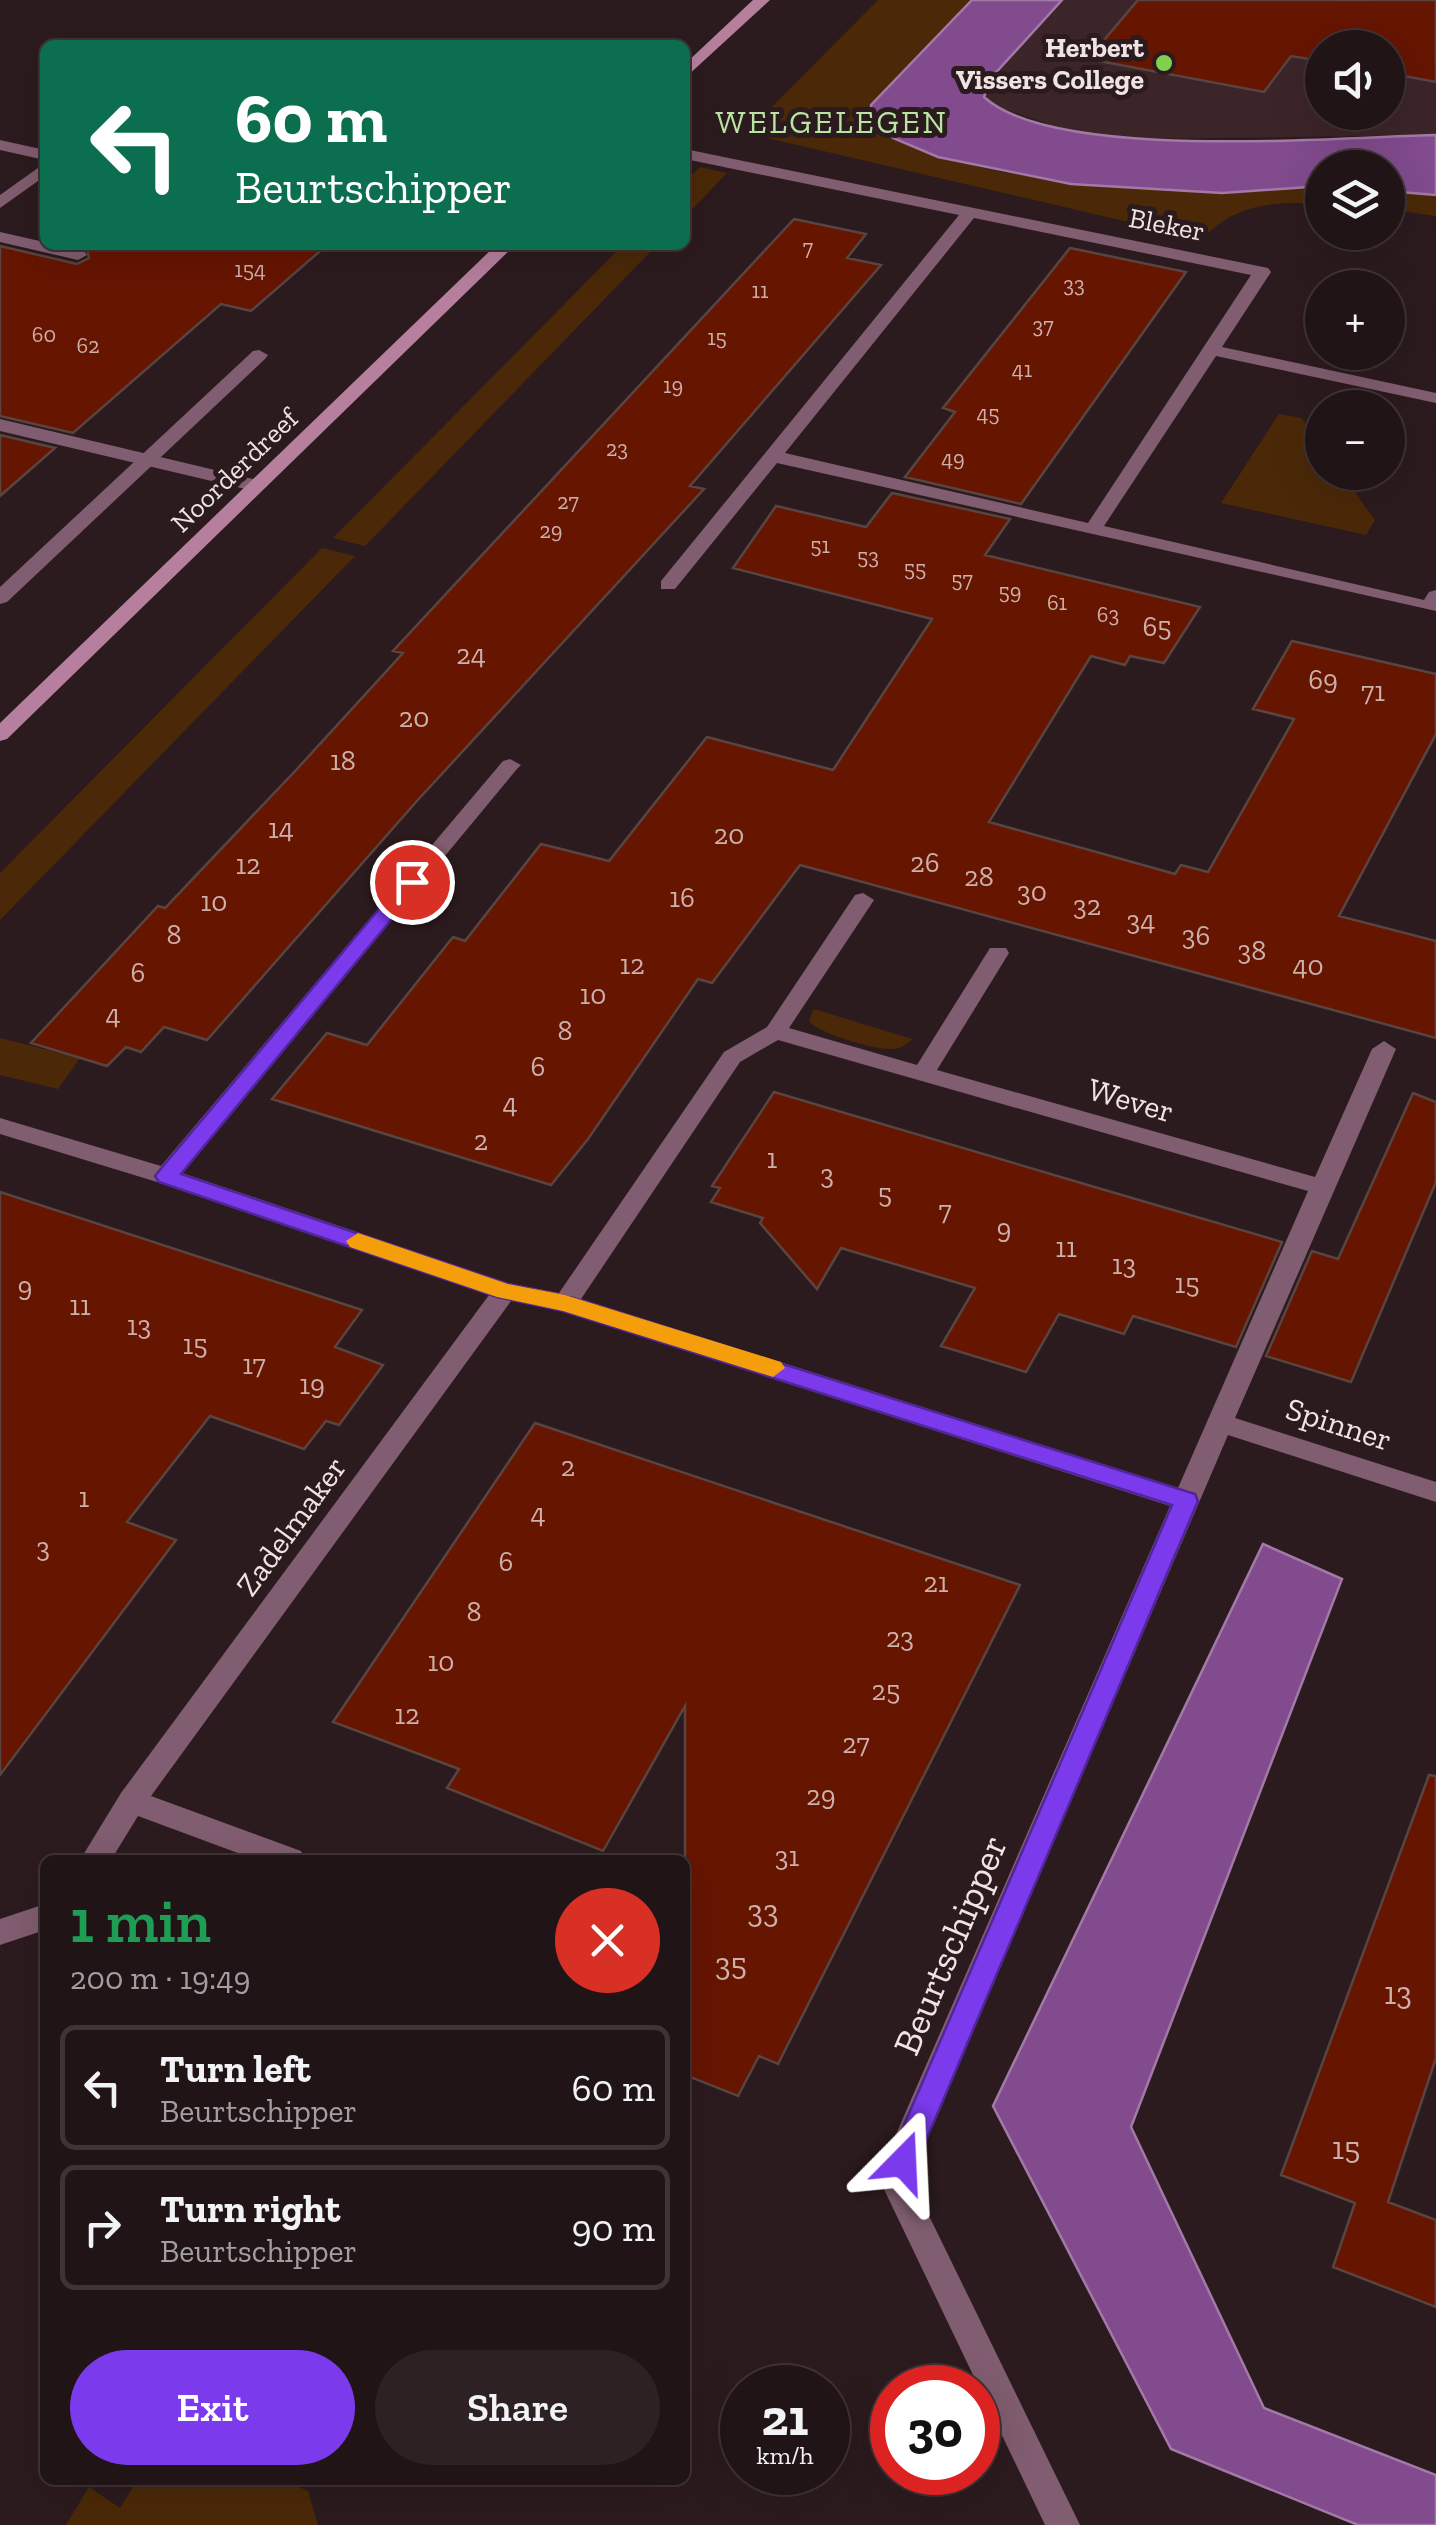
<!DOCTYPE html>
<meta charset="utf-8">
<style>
body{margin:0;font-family:"Zilla Slab",serif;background:#2d2123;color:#f1f3f6;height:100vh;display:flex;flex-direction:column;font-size:38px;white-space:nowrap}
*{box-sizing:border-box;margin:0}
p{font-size:32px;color:#a29ea1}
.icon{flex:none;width:55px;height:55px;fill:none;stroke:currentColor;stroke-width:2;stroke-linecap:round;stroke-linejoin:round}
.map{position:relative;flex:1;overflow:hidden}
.sheet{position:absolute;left:40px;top:1855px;width:650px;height:630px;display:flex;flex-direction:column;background:#211416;border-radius:15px;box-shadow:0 10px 40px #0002,0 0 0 2px #3e3335}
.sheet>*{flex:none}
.top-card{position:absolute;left:40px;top:40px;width:650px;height:210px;border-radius:15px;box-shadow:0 10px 40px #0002,0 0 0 2px #3e3335;background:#0b6e4f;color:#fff;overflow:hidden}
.controls{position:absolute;left:1305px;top:30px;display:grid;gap:20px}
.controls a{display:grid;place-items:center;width:100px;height:100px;border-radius:50%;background:#211416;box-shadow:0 10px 40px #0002,0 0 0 2px #3e3335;font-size:50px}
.speed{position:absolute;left:720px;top:2365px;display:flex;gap:20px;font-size:50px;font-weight:700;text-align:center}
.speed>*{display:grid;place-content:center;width:130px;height:130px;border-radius:50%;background:#211416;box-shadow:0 10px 40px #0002,0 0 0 2px #3e3335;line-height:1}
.speed small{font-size:25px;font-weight:400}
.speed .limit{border:15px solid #d22;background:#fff;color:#111}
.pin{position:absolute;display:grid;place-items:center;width:85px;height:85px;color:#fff;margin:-42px;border:5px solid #fff;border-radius:50%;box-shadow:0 2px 10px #0007}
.me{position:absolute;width:110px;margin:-55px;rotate:21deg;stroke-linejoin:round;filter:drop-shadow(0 0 8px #0008)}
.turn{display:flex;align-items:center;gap:35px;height:210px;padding:0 30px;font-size:45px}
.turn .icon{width:130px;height:130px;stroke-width:2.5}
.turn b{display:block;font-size:70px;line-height:85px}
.round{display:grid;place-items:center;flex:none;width:105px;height:105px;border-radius:52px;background:#2d2123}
.summary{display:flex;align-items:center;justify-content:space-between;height:170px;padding:0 30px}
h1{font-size:60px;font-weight:600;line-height:75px;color:#1e9e55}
.cta{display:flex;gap:20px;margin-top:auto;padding:20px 30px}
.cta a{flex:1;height:115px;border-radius:60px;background:#7c3aed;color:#fff;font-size:40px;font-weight:600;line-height:115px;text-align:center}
.cta a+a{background:#2d2123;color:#f1f3f6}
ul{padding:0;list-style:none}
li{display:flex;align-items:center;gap:30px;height:125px;margin:0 20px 15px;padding:0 10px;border:5px solid #3e3335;border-radius:15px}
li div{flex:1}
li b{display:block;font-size:38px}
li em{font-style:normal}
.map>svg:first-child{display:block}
</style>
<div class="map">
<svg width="1436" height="2525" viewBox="0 0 1436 2525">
<rect width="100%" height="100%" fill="#2c1b1e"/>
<path fill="#3c2528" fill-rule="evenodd" d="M1062 0H1436V135L1129 139 1072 132 995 106 984 97 991 78ZM1322 48H1388V112H1322Z"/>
<path fill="#4b2908" d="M878 0H972L871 105 893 138 938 157 1005 173 1222 193 1322 186V204C1278 201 1240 203 1207 234L1124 221 746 133Z
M700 167 727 173 685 217V182Z
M1388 191 1436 195V216L1388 209Z
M623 245H657L365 546 333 538Z
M1279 414 1302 418 1322 447V472L1341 473 1375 520 1366 535 1221 503Z
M322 548 355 556 0 920V873Z
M813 1010H817L912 1039C906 1045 901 1049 891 1049 876 1050 817 1033 809 1021Z
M0 1038 80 1058 58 1089 0 1075Z
M137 2480H282L308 2491 318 2525H66L89 2487 120 2508Z"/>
<path fill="#814b8d" stroke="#a279a7" stroke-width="2.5" d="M972 0H1062L991 78 984 97C1055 162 1337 137 1436 135V195L1388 191V168H1322V186L1222 193 1071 184 938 157 893 138 871 117V105Z
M1263 1544 1342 1579 1131 2127 1264 2408 1436 2475V2525H1358L1171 2449 993 2106Z"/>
<path fill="#661501" stroke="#584541" stroke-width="2.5" d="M1138 0H1436V82L1388 73V48H1322V61L1291 56 1264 92 1088 59Z
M794 219 866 234 847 258 881 265 690 486 704 489 416 802 207 1040 164 1027 141 1052 126 1047 107 1066 31 1043 158 906 165 908 297 769 403 653 393 651Z
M74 245H327L251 311 221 304 73 433 0 416V246L77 264 89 258 87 249Z
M1070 248 1186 272 1021 504 905 477 955 412 943 408Z
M0 435 55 448 0 496Z
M892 493 1010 519 985 555 1200 607 1164 663 1130 656 1125 665 1091 656 989 822 1175 874 1181 865 1208 872 1294 719 1253 709 1292 641 1436 674V734L1339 916 1436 941V1038L800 865 712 983 698 979 588 1139 551 1185 272 1099 327 1033 367 1045 453 937 465 941 541 844 609 861 707 737 833 770 932 619 733 568 776 506 866 527Z
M774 1092 1098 1188 1282 1242 1236 1347 1133 1316 1124 1334 1059 1314 1026 1372 941 1346 975 1288 841 1248 817 1289 760 1223 763 1218 711 1202 720 1188 712 1186Z
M1413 1093 1436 1102V1182L1351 1382 1266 1356 1312 1251 1338 1259Z
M0 1192 362 1310 335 1347 383 1365 339 1425 326 1421 304 1449 210 1416 127 1522 176 1540 0 1775Z
M535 1423 1020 1585 778 2064 759 2056 738 2096 685 2075V1706L603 1851 447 1788 459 1769 333 1722Z
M1429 1775 1436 1776V2058L1388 2202 1436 2220V2307L1333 2267 1355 2203 1281 2175Z"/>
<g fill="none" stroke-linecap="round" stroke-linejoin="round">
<path fill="#805d70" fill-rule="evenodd" d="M0 140 45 150V160L0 150Z
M45 163V176L0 208V195Z
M0 232 84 251 87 255 78 260 0 242Z
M259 350 268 355 265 359 7 602 0 604V587L253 351Z"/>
<path fill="#805d70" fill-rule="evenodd" d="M685 149 1268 268 1271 272 1222 347 1436 393V403L1216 356 1104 526 1424 600 1429 592 1436 590V611L777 463 675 589H661V581L959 215 685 159ZM974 218 1251 275 1088 523 785 453Z
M0 419 265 482 267 486 258 492 0 431Z
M510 759 521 765 517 769 182 1173 508 1283 559 1293 724 1052 767 1027 855 895 863 893 874 900 789 1028 917 1065 990 948H1006L1009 953 937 1070 1315 1177 1372 1049 1384 1041 1396 1049 1235 1418 1436 1482V1502L1228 1435 925 2141 913 2183 1080 2525H1045L881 2183 893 2141 1170 1506 563 1311 511 1301 151 1796 301 1851 306 1860H257L138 1816 111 1860H80L121 1793 489 1295 157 1182 0 1134V1118L161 1166 503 761ZM778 1040 1308 1191 1178 1488 581 1299 740 1062Z
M45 1904V1930L0 1945V1919Z"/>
<path fill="#b67f9e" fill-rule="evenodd" d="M753 0H770L685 78V64Z
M496 245H515L7 739 0 741V723Z"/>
</g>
<path fill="#7c3aed" stroke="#51269a" stroke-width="2.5" d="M412 876 422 882 419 886 181 1174 508 1284 573 1298 1195 1494 1198 1501 913 2171 903 2175 892 2171 888 2162 1172 1505 563 1311 497 1297 159 1182 155 1176 159 1171 405 878Z"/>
<path fill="#f59e0b" d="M358 1233 508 1284 565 1295 781 1362 785 1368 773 1377 563 1311 497 1297 350 1247 346 1241Z"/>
<circle fill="#83d04f" stroke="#2c1b1e" stroke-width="4" cx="1164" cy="63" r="10"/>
<g text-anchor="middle" stroke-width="10" stroke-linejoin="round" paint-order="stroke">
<g font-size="22" fill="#cdb0ab">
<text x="808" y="255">7</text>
<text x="250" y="277">154</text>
<text x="1074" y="292">33</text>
<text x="760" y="298">11</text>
<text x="1043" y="333">37</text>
<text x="44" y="342">60</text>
<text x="717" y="345">15</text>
<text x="88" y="353">62</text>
<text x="1022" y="377">41</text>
<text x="673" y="393">19</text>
<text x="988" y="421">45</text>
<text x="617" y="456">23</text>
<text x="953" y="466">49</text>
<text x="568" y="509">27</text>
<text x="551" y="538">29</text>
<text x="820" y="553">51</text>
<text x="868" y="564">53</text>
<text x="915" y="576">55</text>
<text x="962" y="587">57</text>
<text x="1010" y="599">59</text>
<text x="1057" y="610">61</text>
<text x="1108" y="622">63</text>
</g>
<g font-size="28" font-weight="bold" fill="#efe3e4" stroke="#2c1b1e" text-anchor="end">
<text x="1144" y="57">Herbert<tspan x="1144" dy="32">Vissers College</tspan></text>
</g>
<g font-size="28" fill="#efe3e4" stroke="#2c1b1e">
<text transform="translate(1167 224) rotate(11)" y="10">Bleker</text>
<text transform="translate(234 470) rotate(-44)" y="10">Noorderdreef</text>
</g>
<g font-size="28" fill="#cdb0ab">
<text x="1157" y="636">65</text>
<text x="471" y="664">24</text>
<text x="1323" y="689">69</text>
<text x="1373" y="701">71</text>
<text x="414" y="727">20</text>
<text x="343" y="770">18</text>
<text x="281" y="838">14</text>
<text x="729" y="844">20</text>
<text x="925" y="872">26</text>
<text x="248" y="874">12</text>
<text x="979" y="886">28</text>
<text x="1032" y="901">30</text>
<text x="682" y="907">16</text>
<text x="214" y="911">10</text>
<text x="1087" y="915">32</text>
<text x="1141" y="930">34</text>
<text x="174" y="944">8</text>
<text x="1196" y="945">36</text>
<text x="1252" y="960">38</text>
<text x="632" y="974">12</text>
<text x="1308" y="975">40</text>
<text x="138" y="982">6</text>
<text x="593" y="1004">10</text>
<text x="113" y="1024">4</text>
<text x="565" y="1040">8</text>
<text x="538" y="1076">6</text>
<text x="510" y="1113">4</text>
<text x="481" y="1150">2</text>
<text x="772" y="1168">1</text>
<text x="827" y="1184">3</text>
<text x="885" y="1203">5</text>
<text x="945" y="1220">7</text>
<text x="1004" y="1238">9</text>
<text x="1066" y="1257">11</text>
<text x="1124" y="1274">13</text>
<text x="1187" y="1293">15</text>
<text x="25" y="1296">9</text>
<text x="80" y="1315">11</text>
<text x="139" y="1335">13</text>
<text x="195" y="1354">15</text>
<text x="254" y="1374">17</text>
<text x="312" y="1394">19</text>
<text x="568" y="1476">2</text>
<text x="84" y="1507">1</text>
<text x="538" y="1523">4</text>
<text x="43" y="1557">3</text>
<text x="506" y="1571">6</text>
<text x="936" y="1592">21</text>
<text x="474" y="1621">8</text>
<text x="900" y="1647">23</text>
<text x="441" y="1671">10</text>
<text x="886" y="1700">25</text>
<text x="407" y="1724">12</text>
<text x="856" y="1753">27</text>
<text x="821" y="1805">29</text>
<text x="787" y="1866">31</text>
</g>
<g font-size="32" letter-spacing="2.5" fill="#b9e4a2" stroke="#2c1b1e">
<text x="832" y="133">WELGELEGEN</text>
</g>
<g font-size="32" fill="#efe3e4" stroke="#2c1b1e">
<text transform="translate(1131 1100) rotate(16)" y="11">Wever</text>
<text transform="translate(1339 1424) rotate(18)" y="11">Spinner</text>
<text transform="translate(291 1526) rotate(-54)" y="11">Zadelmaker</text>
</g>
<g font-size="32" fill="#cdb0ab">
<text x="763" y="1922">33</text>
<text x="731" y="1975">35</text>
<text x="1398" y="2004">13</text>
<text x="1346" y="2159">15</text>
</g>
<g font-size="38" fill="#efe3e4" stroke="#2c1b1e">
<text transform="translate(950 1945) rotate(-67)" y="13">Beurtschipper</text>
</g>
</g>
</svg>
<div class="controls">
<a><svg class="icon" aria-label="sound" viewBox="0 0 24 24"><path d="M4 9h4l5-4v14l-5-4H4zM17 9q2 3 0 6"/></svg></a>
<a><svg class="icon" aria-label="layers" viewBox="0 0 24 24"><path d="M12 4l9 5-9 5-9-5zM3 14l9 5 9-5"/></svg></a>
<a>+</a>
<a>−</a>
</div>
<div class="speed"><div>21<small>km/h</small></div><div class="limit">30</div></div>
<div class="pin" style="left:412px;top:882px;background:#d93025"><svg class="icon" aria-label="arrive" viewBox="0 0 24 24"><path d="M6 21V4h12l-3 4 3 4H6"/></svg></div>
<svg class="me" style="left:903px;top:2162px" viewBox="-20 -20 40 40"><path d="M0-17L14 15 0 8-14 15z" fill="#7c3aed" stroke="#fff" stroke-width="4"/></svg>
<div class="top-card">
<div class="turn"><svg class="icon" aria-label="left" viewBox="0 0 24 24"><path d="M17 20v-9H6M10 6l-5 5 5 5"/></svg><div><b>60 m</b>Beurtschipper</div></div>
</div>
<section class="sheet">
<div class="summary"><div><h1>1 min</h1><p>200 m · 19:49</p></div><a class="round" style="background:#d93025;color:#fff"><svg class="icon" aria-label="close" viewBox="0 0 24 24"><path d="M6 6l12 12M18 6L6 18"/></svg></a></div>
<ul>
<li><svg class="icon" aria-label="left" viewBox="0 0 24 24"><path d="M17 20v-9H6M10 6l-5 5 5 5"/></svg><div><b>Turn left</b><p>Beurtschipper</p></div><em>60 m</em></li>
<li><svg class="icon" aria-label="right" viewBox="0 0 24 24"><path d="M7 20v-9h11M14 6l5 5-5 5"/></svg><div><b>Turn right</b><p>Beurtschipper</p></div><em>90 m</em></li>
</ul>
<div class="cta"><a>Exit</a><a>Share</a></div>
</section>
</div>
